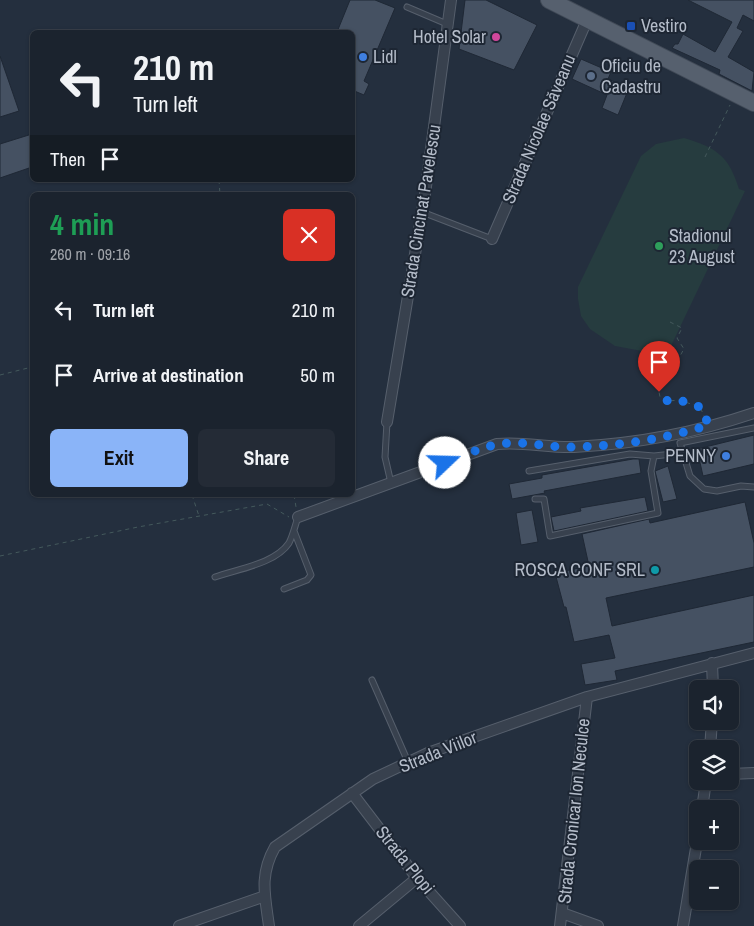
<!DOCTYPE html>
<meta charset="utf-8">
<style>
body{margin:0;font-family:"Archivo Narrow",sans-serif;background:#242b36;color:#f1f3f6;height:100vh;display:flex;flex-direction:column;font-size:19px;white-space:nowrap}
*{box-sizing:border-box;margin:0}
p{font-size:16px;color:#a0a4aa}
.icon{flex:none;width:28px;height:28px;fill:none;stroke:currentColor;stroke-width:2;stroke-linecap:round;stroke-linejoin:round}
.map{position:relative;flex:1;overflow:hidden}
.sheet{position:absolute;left:30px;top:192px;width:325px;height:305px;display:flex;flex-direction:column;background:#1b232e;border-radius:8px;box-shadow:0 1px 4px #0004,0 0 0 1px #39404a}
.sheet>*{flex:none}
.hud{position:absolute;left:30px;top:30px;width:325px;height:152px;border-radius:8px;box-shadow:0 1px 4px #0004,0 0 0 1px #39404a;background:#1b232e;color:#f1f3f6;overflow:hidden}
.tools{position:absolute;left:689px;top:680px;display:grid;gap:10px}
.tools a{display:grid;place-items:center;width:50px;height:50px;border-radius:8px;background:#1b232e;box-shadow:0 1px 4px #0004,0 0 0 1px #39404a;font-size:25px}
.pin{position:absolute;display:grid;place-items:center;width:42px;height:42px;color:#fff;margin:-51px -21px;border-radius:50% 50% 50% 0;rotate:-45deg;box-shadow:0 0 5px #0007}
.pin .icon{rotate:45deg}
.me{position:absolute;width:55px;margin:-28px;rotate:69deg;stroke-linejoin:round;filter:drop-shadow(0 0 4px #0008)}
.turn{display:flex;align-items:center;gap:18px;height:105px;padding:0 20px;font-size:22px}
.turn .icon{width:65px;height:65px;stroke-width:2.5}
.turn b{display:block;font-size:35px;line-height:42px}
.then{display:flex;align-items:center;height:48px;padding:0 20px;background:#0003;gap:10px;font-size:19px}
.round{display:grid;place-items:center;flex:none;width:52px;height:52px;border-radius:8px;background:#242b36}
.overview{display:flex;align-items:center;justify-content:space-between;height:85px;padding:0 20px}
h1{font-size:30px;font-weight:800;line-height:38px;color:#1e9e55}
.action{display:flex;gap:10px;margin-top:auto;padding:10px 20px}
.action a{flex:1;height:58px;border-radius:8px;background:#8ab4f8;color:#111;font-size:20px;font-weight:800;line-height:58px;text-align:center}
.action a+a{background:#242b36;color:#f1f3f6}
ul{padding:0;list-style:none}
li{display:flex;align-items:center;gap:15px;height:65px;padding:0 20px}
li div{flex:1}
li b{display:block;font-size:19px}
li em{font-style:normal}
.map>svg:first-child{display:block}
</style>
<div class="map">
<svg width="754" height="926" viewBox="0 0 754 926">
<rect width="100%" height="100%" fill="#242f3e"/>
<path fill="#263c3f" d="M684 138C717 148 729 156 739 189L745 191 671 346 665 343 642 351 615 346 590 329 581 316 578 299V287L641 156 656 144Z"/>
<path fill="#455162" stroke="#1f2835" d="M350 0H375L395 8 364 81 369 84 364 95 352 90V32H337Z
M465 0H486L537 25 514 70 459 49Z
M688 0H754V21L743 15 737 28 743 31 728 57 754 72 752 91 719 74 720 70 672 48 675 44H678L683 34 715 52 732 22Z
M0 56 19 111 0 117Z
M581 59 611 72 608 79 629 88 618 115 602 108 607 95 572 79Z
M32 134V167L0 178V144Z
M754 435V464L703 476 697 449Z
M633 459H639L641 473 544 491 545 493 512 499 509 484 542 478V475Z
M668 466 677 499 663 502 655 471Z
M645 497 648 511 554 531 551 517 581 511 580 508Z
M745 502 754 543V567L606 598 612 626 754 595V642L615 671 617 680 585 685 581 664 615 658 609 635 574 642 566 607H564L555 573 589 566 582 534 649 519 650 523Z
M532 510 538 542 521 545 516 513Z"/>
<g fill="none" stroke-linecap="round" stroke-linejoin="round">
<g stroke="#565f6c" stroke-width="7">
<path id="lane" d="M407 7 447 24
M422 212 492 239
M387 422 385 457 391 483
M754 428 680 443 690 476 704 489 717 491 741 486 754 487
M529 471 630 454 654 456 682 453
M535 499H544L550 536 658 513 651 471 654 456
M215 577C237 569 275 564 289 543 293 535 295 526 298 517
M284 589 307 580 311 575 294 531
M372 680 408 762"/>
</g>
<g stroke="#565f6c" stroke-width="12">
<path id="street" d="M492 239 587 20
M387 422 425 194 451 0
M298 517 497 444C523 441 548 448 574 447 636 444 695 433 754 413
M712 663 713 689
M710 749 712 721
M730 774 754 773
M352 793 417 878 460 926
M702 809 706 781
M562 913 598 926
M179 926 265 896
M269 926C265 896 259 875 275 847L373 779 428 753 587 697 754 653
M359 926 417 878
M560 926 587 697
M683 926 698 836"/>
</g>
<g stroke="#414a57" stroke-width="18">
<path id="primary" d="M549 0 754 103"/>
</g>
<path stroke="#44595c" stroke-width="1" stroke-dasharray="4 4" stroke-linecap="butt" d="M705 157 730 105
M219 180 220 195
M670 322 682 328 677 338 684 349 659 392 660 397 668 401 679 400 700 407 705 418
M0 375 32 367
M192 495 199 516
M294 495 296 507
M0 556 138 527 267 504 289 517"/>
<use href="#lane" stroke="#38414e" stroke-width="5"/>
<use href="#street" stroke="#38414e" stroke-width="10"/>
<use href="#primary" stroke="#56606e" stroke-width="16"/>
</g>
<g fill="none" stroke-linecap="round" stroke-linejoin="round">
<path stroke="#1a73e8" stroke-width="9" stroke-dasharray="0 16.2" d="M445 463C463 456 481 447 500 444 524 440 548 448 573 447 619 446 665 439 709 425L700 407 679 400 668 401 660 397 659 392"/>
</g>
<rect fill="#1a4fb4" stroke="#1d2633" stroke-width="2" x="626" y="21" width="10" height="10" rx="2.5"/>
<circle fill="#d1479c" stroke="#1d2633" stroke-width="2" cx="496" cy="37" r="5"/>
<g fill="#3f7fe0" stroke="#1d2633" stroke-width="2">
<circle cx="363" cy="57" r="5"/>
<circle cx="726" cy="456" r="5"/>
</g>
<circle fill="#5c6f8a" stroke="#1d2633" stroke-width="2" cx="591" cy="76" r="5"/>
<circle fill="#2e9e5b" stroke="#1d2633" stroke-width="2" cx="659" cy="246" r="5"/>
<circle fill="#0f9aa8" stroke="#1d2633" stroke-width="2" cx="655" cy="570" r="5"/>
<g text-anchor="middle" stroke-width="4" stroke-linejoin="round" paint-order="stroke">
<g font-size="18" fill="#b4bcc9" stroke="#1d2633" text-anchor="start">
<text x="641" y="32">Vestiro</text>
<text x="486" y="43" text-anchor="end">Hotel Solar</text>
<text x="373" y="63">Lidl</text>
<text x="601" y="72">Oficiu de<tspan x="601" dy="21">Cadastru</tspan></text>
<text x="669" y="242">Stadionul<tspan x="669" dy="21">23 August</tspan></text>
<text x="716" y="462" text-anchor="end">PENNY</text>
<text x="645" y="576" text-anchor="end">ROSCA CONF SRL</text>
</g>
<g font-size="18" fill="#b4bcc9" stroke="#1d2633">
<text transform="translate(539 129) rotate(-67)" y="6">Strada Nicolae Săveanu</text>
<text transform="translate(421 211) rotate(-81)" y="6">Strada Cincinat Pavelescu</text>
<text transform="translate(438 752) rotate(-22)" y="6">Strada Viilor</text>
<text transform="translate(574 811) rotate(-84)" y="6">Strada Cronicar Ion Neculce</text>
<text transform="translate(405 860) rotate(51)" y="6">Strada Plopi</text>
</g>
</g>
</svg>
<div class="tools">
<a><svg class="icon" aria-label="sound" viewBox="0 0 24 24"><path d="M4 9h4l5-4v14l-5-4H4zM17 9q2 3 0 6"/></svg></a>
<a><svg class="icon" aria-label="layers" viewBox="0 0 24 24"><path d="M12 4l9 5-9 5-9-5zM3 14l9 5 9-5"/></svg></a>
<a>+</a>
<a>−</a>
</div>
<div class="pin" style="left:659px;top:392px;background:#d93025"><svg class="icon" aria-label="arrive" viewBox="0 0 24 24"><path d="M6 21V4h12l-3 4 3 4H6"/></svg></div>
<svg class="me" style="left:445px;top:463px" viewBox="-20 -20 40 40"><circle r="19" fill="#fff"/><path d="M0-13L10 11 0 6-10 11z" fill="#1a73e8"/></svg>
<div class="hud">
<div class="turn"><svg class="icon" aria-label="left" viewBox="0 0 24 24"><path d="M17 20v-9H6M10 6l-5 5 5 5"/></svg><div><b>210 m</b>Turn left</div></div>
<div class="then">Then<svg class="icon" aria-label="arrive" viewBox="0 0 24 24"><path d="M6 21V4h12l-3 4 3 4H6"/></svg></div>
</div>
<section class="sheet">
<div class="overview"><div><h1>4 min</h1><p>260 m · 09:16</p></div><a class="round" style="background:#d93025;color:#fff"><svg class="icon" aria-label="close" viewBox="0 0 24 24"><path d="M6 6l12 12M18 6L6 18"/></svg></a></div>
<ul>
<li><svg class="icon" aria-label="left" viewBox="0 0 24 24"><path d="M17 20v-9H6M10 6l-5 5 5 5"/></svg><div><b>Turn left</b></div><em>210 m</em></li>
<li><svg class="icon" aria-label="arrive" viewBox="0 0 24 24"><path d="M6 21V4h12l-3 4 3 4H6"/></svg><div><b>Arrive at destination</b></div><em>50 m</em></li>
</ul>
<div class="action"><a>Exit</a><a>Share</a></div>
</section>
</div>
